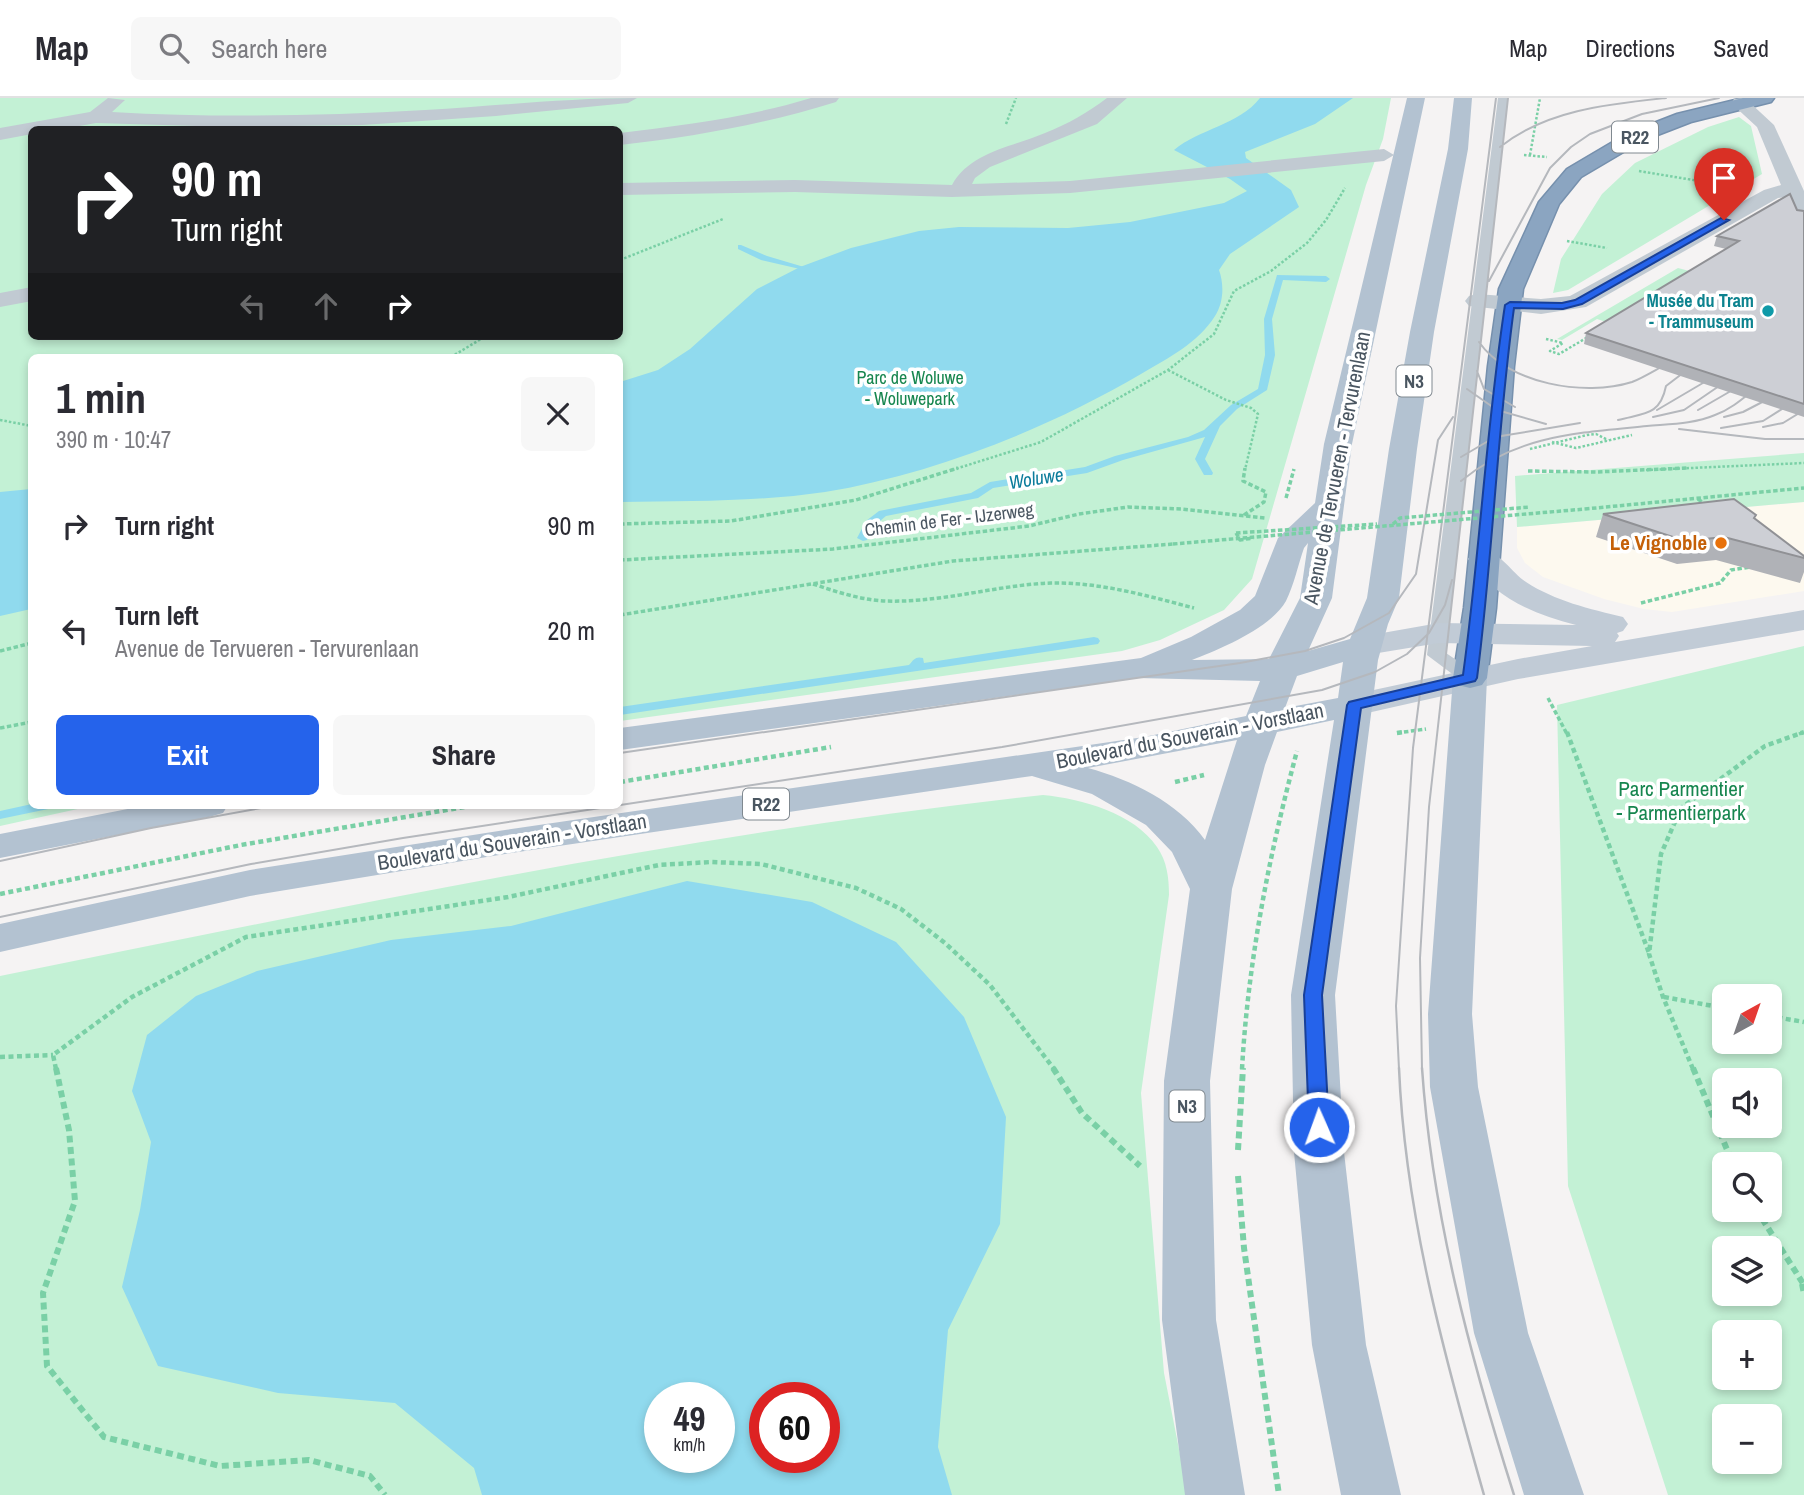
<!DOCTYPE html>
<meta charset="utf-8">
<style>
body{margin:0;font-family:"Archivo Narrow",sans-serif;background:#f7f7f7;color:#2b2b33;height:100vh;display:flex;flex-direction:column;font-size:26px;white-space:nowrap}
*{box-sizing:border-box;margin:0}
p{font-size:23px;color:#7c7c81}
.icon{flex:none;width:38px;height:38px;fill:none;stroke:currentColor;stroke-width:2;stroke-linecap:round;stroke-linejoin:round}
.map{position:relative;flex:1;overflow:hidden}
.side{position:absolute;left:28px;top:256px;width:595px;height:455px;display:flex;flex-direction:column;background:#fff;border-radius:10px;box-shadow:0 4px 10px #0003}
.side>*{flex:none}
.guide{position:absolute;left:28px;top:28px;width:595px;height:214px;border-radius:10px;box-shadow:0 4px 10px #0003;background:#202124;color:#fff;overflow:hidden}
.needle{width:46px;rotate:40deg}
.buttons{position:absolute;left:1712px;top:886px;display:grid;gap:14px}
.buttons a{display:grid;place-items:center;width:70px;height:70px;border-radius:10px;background:#fff;box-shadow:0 4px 10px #0003;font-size:35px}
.speed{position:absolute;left:644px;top:1284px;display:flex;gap:14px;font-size:35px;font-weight:700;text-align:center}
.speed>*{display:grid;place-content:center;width:91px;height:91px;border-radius:50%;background:#fff;box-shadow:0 4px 10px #0003;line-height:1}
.speed small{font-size:18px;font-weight:400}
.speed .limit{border:10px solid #d22;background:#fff;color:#111}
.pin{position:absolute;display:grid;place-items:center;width:60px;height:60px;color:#fff;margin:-72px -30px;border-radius:50% 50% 50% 0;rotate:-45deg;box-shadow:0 0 7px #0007}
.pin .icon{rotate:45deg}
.me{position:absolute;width:77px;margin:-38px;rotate:358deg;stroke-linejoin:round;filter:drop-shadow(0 0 5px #0008)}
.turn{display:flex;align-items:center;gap:24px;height:147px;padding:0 28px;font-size:32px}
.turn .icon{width:91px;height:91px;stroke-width:2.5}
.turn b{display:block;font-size:49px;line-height:60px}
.lanes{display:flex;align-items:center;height:66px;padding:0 28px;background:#0003;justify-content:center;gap:35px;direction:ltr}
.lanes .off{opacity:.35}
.round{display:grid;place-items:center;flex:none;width:74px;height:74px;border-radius:10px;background:#f7f7f7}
.head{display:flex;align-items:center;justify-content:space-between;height:119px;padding:0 28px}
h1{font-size:42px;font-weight:700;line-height:52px}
.button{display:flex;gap:14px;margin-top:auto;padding:14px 28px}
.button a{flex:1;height:80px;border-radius:10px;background:#2563eb;color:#fff;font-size:28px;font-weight:700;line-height:80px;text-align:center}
.button a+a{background:#f7f7f7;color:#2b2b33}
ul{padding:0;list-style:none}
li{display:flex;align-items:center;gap:21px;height:105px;padding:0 28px}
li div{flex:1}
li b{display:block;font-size:26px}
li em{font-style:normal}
header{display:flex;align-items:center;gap:42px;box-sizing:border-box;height:98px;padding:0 35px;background:#fff;border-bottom:2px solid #e1e1e2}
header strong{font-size:33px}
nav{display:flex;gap:38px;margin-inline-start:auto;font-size:24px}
.search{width:490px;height:63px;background:#f7f7f7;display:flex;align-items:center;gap:18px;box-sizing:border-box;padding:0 24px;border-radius:10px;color:#7c7c81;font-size:26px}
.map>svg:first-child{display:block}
</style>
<header>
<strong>Map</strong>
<div class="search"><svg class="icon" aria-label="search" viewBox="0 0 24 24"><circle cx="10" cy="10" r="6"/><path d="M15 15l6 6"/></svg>Search here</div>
<nav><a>Map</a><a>Directions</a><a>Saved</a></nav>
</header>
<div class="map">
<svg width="1804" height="1397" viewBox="0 0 1804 1397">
<rect width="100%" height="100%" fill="#f5f3f3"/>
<path fill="#fdf9ef" d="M1804 404V493L1672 514 1644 511 1604 501 1543 479 1525 465 1517 450V429Z"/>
<path fill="#c3f1d5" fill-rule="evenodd" d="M0 0H1391L1383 41 1366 87 1252 481 1224 512 1160 542 1122 553 620 623V259H32V707H96L0 728ZM32 32H620V238H32Z
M1739 19 1751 28 1762 76 1568 192 1553 195 1561 161 1602 96 1635 65 1708 29Z
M1678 170 1693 174 1609 225 1597 221 1562 242 1557 241Z
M1804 355V404L1517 429 1515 378Z
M1804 548V1397H1668L1568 1088 1557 607ZM1724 898H1769V943H1724ZM1724 982H1769V1027H1724ZM1724 1066H1769V1111H1724ZM1724 1150H1769V1195H1724ZM1724 1234H1769V1279H1724ZM1724 1318H1769V1363H1724Z
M1043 697C1082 701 1134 715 1157 749 1167 763 1169 780 1169 797L1141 995 1164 1275 1188 1397H0V878C346 808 692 735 1043 697ZM660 1300H719V1360H660ZM765 1300H824V1360H765Z"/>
<path fill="#90daee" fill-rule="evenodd" d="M1260 0H1353L1315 26 1245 54 1246 60 1291 92 1299 109 1230 156 1219 172C1224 186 1224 204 1215 218 1198 245 1168 260 1141 276 1047 331 934 376 825 394 757 404 688 403 620 404V284L658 272 690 251 757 191 800 169 851 150 919 133 959 129 1068 130 1130 124 1224 105 1247 93 1230 81 1174 52C1199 31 1239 27 1260 0Z
M31 391V511L0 518V394Z
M687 783 812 804 896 844 964 919 1006 1019 1000 1126 948 1232 938 1349 952 1397H482L474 1370 395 1305 278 1295 158 1268 122 1189 140 1112 151 1044 132 993 147 937 196 898 257 873 391 842 511 828ZM660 1300H719V1360H660ZM824 1300V1360H765V1300Z"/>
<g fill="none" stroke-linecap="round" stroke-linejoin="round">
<path fill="#90daee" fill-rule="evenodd" d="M741 147 767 158 804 169 800 171 761 162 738 151V147Z
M1277 177 1326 178 1330 181 1326 184 1283 182 1272 221 1275 257 1267 292 1237 311 1220 328 1205 361 1213 375 1212 377H1204L1195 361 1205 339 1123 362 1087 375 993 390 978 400 886 418 874 428 867 442 863 443 857 440 866 423 879 413 971 395 990 384 1085 369 1115 358 1188 339 1204 332 1231 307 1258 291 1265 257 1264 221Z
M1094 539 1098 540 1100 543 1098 546 620 617V609L909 567C914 561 916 558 923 560L924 565Z
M32 706 55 707 53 710 0 721V713Z"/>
<g stroke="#7690ad" stroke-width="3">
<path id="highway" d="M1743 0H1774L1771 4 1691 24 1642 43 1581 79 1559 106 1523 191 1514 268 1496 510 1487 580 1482 587 1470 590 1458 587 1453 580 1464 510 1488 268 1499 191 1539 104 1567 71 1628 35 1677 16Z"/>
</g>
<path stroke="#7ad0a6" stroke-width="2.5" stroke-dasharray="2.5 2" stroke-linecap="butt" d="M1006 26 1016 0
M1524 57 1547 59
M1530 57 1540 0
M1639 73 1723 87
M1699 82 1697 77 1718 74 1738 80
M1567 143 1607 150
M620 162 723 121
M1546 241 1563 245 1550 253 1559 256 1588 239
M451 259 486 238
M1168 272 1226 302 1251 310 1258 316 1245 372
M0 322 32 328
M1552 344 1576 350 1632 337
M1530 351 1587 337 1596 336 1608 342
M952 372 1041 344 1168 272 1214 236 1234 193 1271 173 1307 145 1326 122 1345 90
M1646 372 1804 365"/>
<path stroke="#7ad0a6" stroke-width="3.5" stroke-dasharray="4.5 2.5" stroke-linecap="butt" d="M1528 373 1596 374 1687 370
M1286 400 1294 371
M1698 401 1706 407
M1585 411 1804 390
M1244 417 1264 404 1266 394 1243 383 1245 370
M620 426 731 423 856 402 958 370
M1236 435 1240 442 1253 440
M620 462 833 451 1029 428 1079 416 1128 409 1181 411 1265 420
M813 486C837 494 861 502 886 503 942 505 996 487 1051 485 1100 484 1148 498 1194 510
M1641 505 1720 485 1731 472 1750 469
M620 517 953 463 1173 446
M0 553 32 545
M1548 600 1567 636
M0 630 32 624
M1397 635 1426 631
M1799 636 1804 634"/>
<path stroke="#7ad0a6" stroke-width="4.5" stroke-dasharray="5 3.5" stroke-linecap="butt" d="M1567 634 1649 855
M1397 635 1404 634
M620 684 831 649
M1175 684 1204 677
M0 796 241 747 476 707
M1664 899 1724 910
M1769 918 1804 924
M0 959 53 957
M56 971 53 957 132 899 246 839 508 799 659 767 711 764 761 766 856 790 901 811 945 845 990 887 1054 971
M1242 971C1248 864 1269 757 1297 653
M1693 971 1663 899 1649 856 1661 756 1681 710 1765 648 1804 634"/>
<path stroke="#7ad0a6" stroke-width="6" stroke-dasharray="7 4.5" stroke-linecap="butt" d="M56 970 69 1032 75 1103 43 1195 47 1268 104 1339 220 1368 309 1362 370 1378 385 1397
M1053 970 1082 1015 1140 1068
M1693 970 1733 1066
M1238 1052 1243 970
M1238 1078 1244 1150 1279 1397
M1756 1111 1804 1187
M1802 1186 1804 1196"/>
<path fill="#c1cad2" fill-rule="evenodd" d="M1498 0H1508L1446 555 1477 576 1480 580 1477 584H1463L1427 557Z"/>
<path fill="#c1cad2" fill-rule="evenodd" d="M108 0 125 2 112 14C217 20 321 18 425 12 496 8 566 0 637 0L628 5 496 18 362 27 229 29 96 25 57 32H32V36L0 42V30L90 14Z
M811 0H839L836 4C765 26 694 39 620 47V35C685 27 749 19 811 0Z
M1107 0H1127L1097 26 990 69 975 80 972 86 1070 83 1384 51 1394 57 1384 63 1070 95 952 99 795 94 620 97V85L795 82 952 87C970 54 1012 49 1045 35 1068 26 1087 15 1107 0Z
M1742 0 1746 1 1774 27 1804 93V122L1796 121 1786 99 1778 100 1586 209 1541 216 1469 208 1465 203 1469 198 1477 196 1541 201 1570 198 1764 92 1781 87 1757 29 1731 5 1734 1Z
M32 189V203L0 209V195Z"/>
<path fill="#c1cbd6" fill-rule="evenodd" d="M1484 452C1502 456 1511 474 1526 484 1555 503 1590 511 1623 519L1628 526 1623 533 1617 535 1619 538 1615 544 1804 512V532L1518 581 1354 618 1341 615 1336 607 1341 599 1518 561 1592 548 1439 545 1366 557 1354 554 1349 547 1354 540 1439 525 1576 527C1532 516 1494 499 1468 461L1473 454Z"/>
<path fill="#b3c2d1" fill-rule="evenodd" d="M1407 0H1425L1352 346 1332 500 1308 553 1350 541 1367 500 1389 351 1410 234 1448 51 1454 0H1472L1468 51 1434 234 1417 351 1399 500 1388 526 1378 562 1335 897 1344 1054 1366 1247 1401 1397H1341L1312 1247 1294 1054 1291 897 1334 622 1277 634 1265 667 1232 791 1210 983 1216 1222 1245 1397H1185L1162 1222 1164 983 1190 791 1172 754 1146 727 1092 696 1032 678 505 756 250 798 0 854V826L250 772 505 732 1144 639 1246 618 1260 583 1138 580 620 652V630L1141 560 1191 539 1240 512 1255 498 1278 440 1315 405 1324 346ZM1308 445 1300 500 1269 561 1192 562C1220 551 1271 530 1286 503 1294 487 1298 467 1304 450ZM1343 564 1338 600 1285 610 1297 578ZM1237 642 1205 742C1178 704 1131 682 1088 670Z
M1470 570 1482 573 1487 580 1472 916 1478 989 1528 1235 1584 1397H1524L1474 1235 1430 989 1428 916 1453 580 1458 573Z
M148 707H228L223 715 209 719 0 760V736Z"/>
<use href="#highway" fill="#8ba5c1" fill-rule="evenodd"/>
<path stroke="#b5b8bd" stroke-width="2" d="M1500 49C1546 12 1609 6 1666 0
M1489 183 1550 70 1571 49 1590 36 1642 16 1719 0
M1479 244C1508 286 1585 299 1632 284 1642 280 1652 274 1661 269
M1477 273 1484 291 1515 309
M1467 291 1497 312 1546 326
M1657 312 1708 282
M1698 312 1736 290
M1653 319 1684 312 1722 286
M1724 319 1743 314 1770 300
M1618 322C1644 315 1660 318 1666 288L1683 275
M1763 329 1783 325 1804 312
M1721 330 1763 323 1790 306
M1679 331 1765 341H1804
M1461 359 1495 339 1580 325
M1461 383C1517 337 1577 335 1647 328 1669 326 1694 326 1715 317 1729 312 1740 303 1751 294
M620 655 1240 565 1305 553 1344 540 1389 515 1416 476 1438 342 1453 319
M0 763 151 730 278 707
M0 819 251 766 403 740 1002 649 1322 592 1375 574 1407 556 1429 535 1445 507 1452 482
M1399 971 1396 908 1413 650 1496 0
M1422 971 1420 860 1429 709 1508 0"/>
<path stroke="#b5b8bd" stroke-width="2.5" d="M1399 970C1405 1115 1444 1257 1484 1397
M1422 970C1432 1116 1470 1258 1514 1397"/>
<path stroke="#7ad0a6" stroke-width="3.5" stroke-dasharray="4.5 2.5" stroke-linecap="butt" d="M1393 426 1400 420 1530 409
M1236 435 1377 426
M1173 446 1585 411"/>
</g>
<path fill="#b0b2b7" d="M1797 112 1804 113V319L1584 246 1586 235 1726 151 1714 148 1717 138Z
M1603 416 1754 420 1804 458V474L1800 485 1716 462 1677 466 1596 439Z"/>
<path fill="#cdcfd5" stroke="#909195" stroke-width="2" d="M1790 96 1797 112 1804 113V306L1586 235 1739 143 1717 138Z
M1734 401 1756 417 1754 420 1804 458V460L1724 439 1685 443 1603 416Z"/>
<path fill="#2563eb" stroke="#184099" stroke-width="2" d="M1721 120 1729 122 1582 206 1563 211 1514 210C1497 333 1493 457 1477 580L1475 583 1361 610 1322 897 1329 1029 1326 1035 1319 1037 1312 1035 1309 1029 1304 897 1347 607 1349 604 1463 577C1480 454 1486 330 1505 207L1510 204 1562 205 1575 202Z"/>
<circle fill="#0f9aa8" stroke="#fff" stroke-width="2.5" cx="1768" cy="213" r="7"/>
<circle fill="#e8710a" stroke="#fff" stroke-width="2.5" cx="1721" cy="445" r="7"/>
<g text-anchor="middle" stroke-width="7" stroke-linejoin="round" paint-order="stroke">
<g font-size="18" font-weight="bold" fill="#0d838f" stroke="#fff" text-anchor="end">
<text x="1754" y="209">Musée du Tram<tspan x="1754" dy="21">- Trammuseum</tspan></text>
</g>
<g font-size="18" fill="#17864f" stroke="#fff">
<text x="910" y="286">Parc de Woluwe<tspan x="910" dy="21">- Woluwepark</tspan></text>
</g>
<g font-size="18" fill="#4a5661" stroke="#fff">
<text transform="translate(949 422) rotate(-7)" y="6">Chemin de Fer - IJzerweg</text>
</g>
<g fill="#fff" stroke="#808990" stroke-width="2">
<rect x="1612" y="23.5" width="46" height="31" rx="5"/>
<rect x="1396.5" y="267.5" width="35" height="31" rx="5"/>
<rect x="743" y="690.5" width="46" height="31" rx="5"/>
<rect x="1169.5" y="992.5" width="35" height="31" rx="5"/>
</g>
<g font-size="19" font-weight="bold" fill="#4a5661">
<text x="1635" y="46">R22</text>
<text x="1414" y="290">N3</text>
<text x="766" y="713">R22</text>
<text x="1187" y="1015">N3</text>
</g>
<g font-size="19" font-style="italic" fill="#0c7c9b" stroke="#fff">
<text transform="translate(1036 380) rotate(-9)" y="7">Woluwe</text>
</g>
<g font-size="21" fill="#4a5661" stroke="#fff">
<text transform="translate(1337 370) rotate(-79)" y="7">Avenue de Tervueren - Tervurenlaan</text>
<text transform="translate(1190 638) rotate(-11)" y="7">Boulevard du Souverain - Vorstlaan</text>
<text transform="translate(512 744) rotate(-9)" y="7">Boulevard du Souverain - Vorstlaan</text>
</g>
<g font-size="21" font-weight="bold" fill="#c56008" stroke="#fff" text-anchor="end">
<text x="1707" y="452">Le Vignoble</text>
</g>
<g font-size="21" fill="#17864f" stroke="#fff">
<text x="1681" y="698">Parc Parmentier<tspan x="1681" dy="24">- Parmentierpark</tspan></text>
</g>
</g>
</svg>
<div class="buttons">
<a><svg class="needle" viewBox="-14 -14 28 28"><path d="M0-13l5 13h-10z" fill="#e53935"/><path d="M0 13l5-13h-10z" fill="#7c7c81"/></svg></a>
<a><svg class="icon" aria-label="sound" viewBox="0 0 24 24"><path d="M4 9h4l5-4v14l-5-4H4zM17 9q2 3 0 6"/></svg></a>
<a><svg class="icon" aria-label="search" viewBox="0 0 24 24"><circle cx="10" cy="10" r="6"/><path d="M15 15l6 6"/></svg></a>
<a><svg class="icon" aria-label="layers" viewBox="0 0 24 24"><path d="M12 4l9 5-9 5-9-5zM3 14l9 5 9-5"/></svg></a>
<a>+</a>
<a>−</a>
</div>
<div class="speed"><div>49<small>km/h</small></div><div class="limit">60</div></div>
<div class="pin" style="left:1724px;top:122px;background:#d93025"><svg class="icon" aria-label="arrive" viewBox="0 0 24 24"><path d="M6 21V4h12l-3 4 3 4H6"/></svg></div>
<svg class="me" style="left:1319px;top:1029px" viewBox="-20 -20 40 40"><circle r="17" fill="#2563eb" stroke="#fff" stroke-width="3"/><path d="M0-11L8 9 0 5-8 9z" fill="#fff"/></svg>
<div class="guide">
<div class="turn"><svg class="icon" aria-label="right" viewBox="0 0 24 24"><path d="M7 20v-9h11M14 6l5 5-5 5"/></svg><div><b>90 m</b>Turn right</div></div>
<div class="lanes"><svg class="icon off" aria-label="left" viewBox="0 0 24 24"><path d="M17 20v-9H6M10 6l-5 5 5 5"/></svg><svg class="icon off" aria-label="ahead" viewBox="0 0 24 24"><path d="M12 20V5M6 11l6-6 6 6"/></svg><svg class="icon" aria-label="right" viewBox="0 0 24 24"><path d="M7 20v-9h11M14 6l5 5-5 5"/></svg></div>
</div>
<section class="side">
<div class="head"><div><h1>1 min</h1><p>390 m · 10:47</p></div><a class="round"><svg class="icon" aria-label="close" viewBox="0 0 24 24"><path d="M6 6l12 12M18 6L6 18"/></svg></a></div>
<ul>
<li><svg class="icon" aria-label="right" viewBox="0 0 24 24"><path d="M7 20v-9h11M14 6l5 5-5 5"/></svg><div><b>Turn right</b></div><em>90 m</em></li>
<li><svg class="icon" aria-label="left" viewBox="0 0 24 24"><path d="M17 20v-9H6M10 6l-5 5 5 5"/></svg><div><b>Turn left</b><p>Avenue de Tervueren - Tervurenlaan</p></div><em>20 m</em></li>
</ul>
<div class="button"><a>Exit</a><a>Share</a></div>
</section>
</div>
